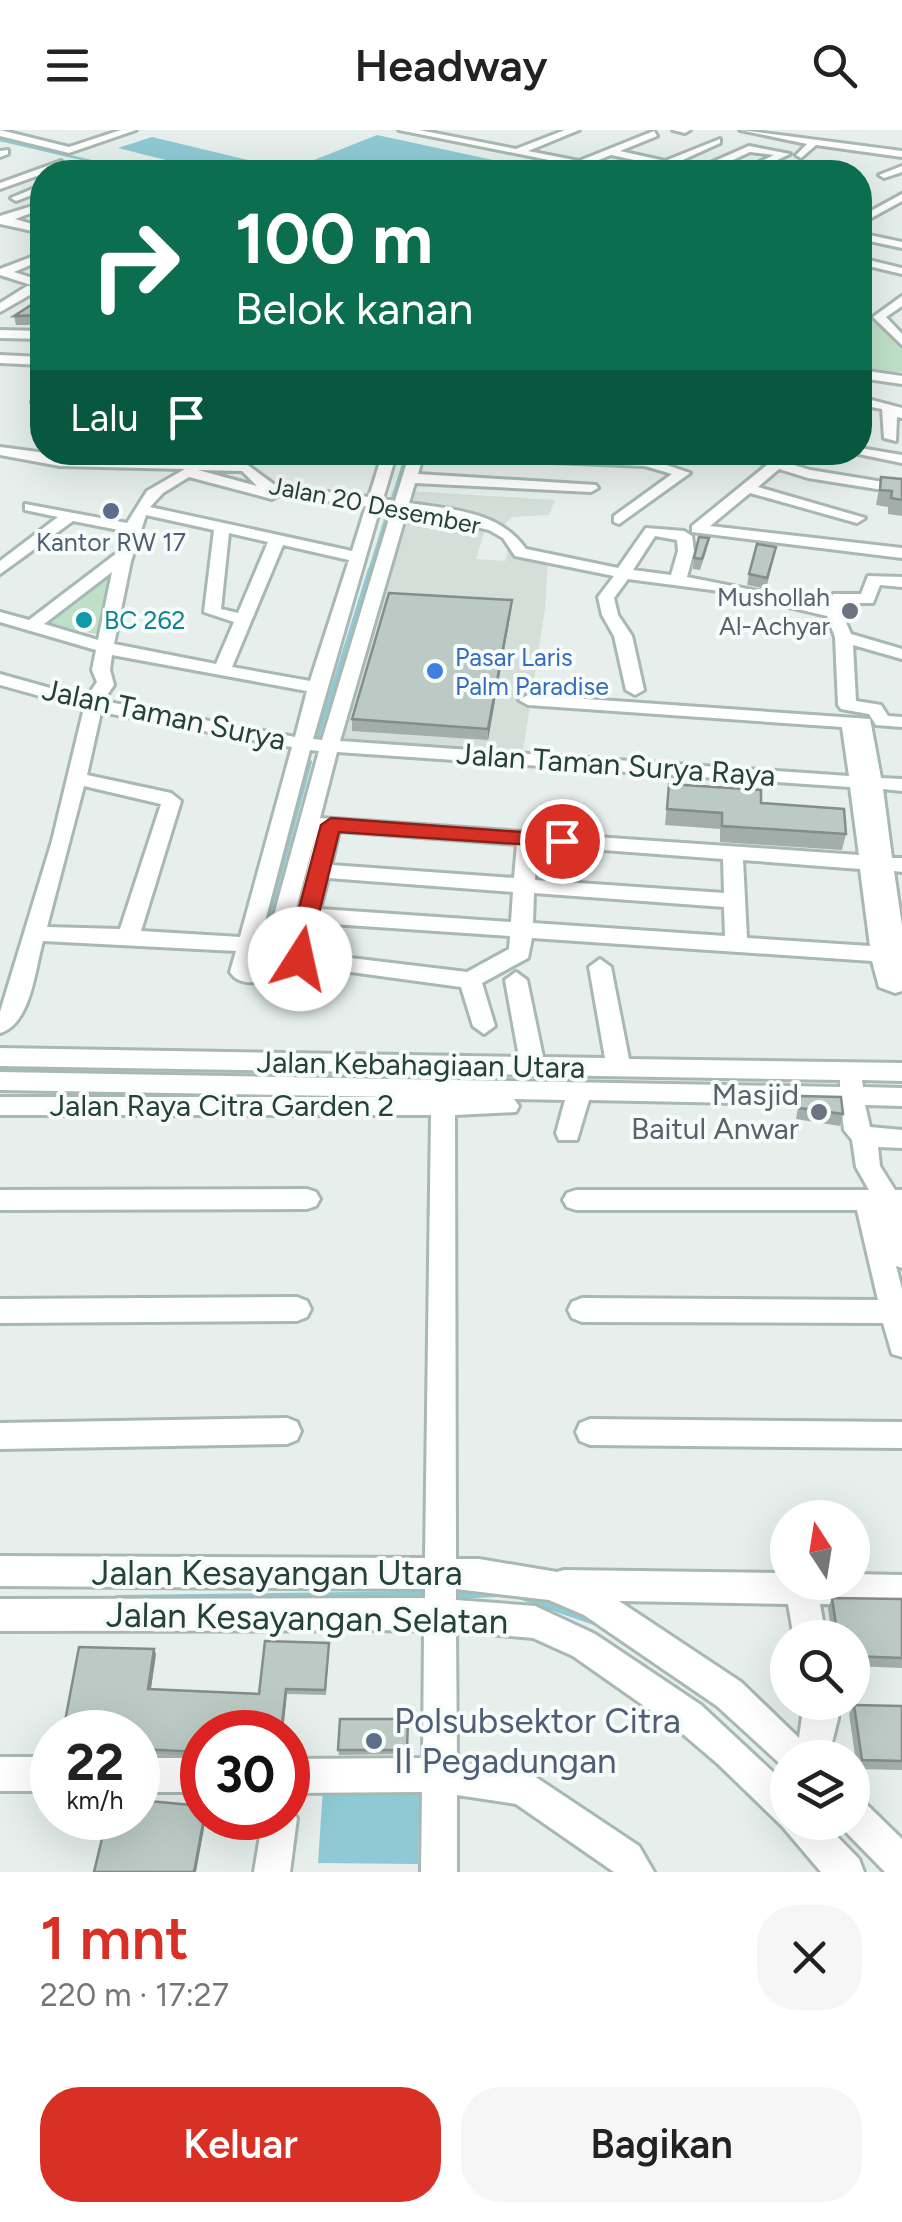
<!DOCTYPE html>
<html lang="id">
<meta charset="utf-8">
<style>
body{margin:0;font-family:Figtree,sans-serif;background:#f6f6f6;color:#222;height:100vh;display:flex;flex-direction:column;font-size:38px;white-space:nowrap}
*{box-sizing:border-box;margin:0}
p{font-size:32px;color:#767676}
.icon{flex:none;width:55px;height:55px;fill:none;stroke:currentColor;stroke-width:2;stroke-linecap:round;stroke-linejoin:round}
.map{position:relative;height:1742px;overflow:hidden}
.details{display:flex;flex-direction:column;background:#fff;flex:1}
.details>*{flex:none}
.hud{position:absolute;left:30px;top:30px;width:842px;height:305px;border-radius:40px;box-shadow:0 10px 40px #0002;background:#0b6e4f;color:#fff;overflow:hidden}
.needle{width:65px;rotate:348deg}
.fabs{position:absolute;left:770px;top:1370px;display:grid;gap:20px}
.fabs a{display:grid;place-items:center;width:100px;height:100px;border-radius:50%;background:#fff;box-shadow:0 10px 40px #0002;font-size:50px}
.speed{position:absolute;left:30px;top:1580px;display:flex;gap:20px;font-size:50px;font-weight:700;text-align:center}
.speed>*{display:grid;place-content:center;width:130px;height:130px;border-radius:50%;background:#fff;box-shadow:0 10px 40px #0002;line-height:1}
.speed small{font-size:25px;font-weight:400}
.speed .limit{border:15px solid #d22;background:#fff;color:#111}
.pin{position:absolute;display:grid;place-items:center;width:85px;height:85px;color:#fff;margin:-42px;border:5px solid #fff;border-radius:50%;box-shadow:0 2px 10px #0007}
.me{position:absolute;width:110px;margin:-55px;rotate:10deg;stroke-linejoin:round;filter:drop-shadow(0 0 8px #0008)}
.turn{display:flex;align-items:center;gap:35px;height:210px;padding:0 40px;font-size:45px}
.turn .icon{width:130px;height:130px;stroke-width:2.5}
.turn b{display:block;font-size:70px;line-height:85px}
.then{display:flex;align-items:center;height:95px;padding:0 40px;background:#0003;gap:20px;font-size:38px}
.round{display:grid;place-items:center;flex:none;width:105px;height:105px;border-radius:40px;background:#f6f6f6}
.headline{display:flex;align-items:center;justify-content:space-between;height:170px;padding:0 40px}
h1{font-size:60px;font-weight:600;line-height:75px;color:#d93025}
.primary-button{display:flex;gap:20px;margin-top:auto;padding:20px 40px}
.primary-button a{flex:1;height:115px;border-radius:40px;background:#d93025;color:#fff;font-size:40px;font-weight:600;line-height:115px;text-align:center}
.primary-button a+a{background:#f6f6f6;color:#222}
header{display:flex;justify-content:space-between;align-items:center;height:130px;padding:0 40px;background:#fff;font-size:45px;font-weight:600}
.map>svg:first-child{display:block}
</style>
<header><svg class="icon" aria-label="menu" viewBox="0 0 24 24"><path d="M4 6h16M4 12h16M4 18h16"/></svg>Headway<svg class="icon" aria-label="search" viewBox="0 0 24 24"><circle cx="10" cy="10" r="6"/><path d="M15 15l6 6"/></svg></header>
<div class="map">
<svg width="902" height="1742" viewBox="0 0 902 1742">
<rect width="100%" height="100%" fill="#e6efeb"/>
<path fill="#d4dfda" d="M392 360 555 370 549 385 512 387 505 394 485 399 476 429 505 431 508 420 548 430 545 479 523 621 317 609Z"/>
<path fill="#bfe0c8" d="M874 185 902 215V242L860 241V193Z
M123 431 106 506 42 493Z"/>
<path fill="#8ec9d4" d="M377 5 507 33 512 42H214L118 18 152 7 289 40Z
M323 1658 420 1659 418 1734 318 1733Z"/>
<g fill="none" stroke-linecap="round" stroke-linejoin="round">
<path stroke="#8ec9d4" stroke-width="2.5" d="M0 10 138 42
M860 102 902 112
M369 442 407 322"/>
<path stroke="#8ec9d4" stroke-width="4" d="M317 609 370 439
M274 767 310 632"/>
<path stroke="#8ec9d4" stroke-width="5" d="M254 839 274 764"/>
<path stroke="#8ec9d4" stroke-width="8" d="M453 1465 497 1463
M522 1466 597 1492
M118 1469 432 1465"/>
<g stroke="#a8b8b2" stroke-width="6">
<path id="minor" d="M0 0 69 17 121 0H136L69 23 0 6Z
M399 0H419L516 19 565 0H579L528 21 579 31 654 1 657 6 620 21 665 31 720 9V13L676 33 699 38 749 16 790 24 751 42H739L774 25 750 22 707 42H691L611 25 591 33 627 42H609Z
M673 0H690L685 3Z
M740 0 902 21V27L816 15 801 28 796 25 807 14Z
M8 20V24L0 27V21Z
M61 31 65 36 0 59V53Z
M902 36V42L884 48 879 45Z
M89 39 94 42H82L83 40Z
M42 55V61L16 71 11 68Z
M860 55 866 56 867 58 860 62Z
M902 64V71L860 94V87Z
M42 73V79L15 89 42 97V103L0 94V86Z
M860 103 902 112V118L860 109Z
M42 123V130L14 142 42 151V158L35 157V162L0 182V173L27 156H34L0 145V139Z
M860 128 902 138V144L860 134Z
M902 166V176L886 187 902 204V215L873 187Z
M0 200 42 201V209L0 208Z
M0 225 42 227V235L0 233Z
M860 240 902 246V254L860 248Z
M42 263V279L32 272Z
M860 267 902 278V288L897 287 896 311 884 308 882 279 860 275Z
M0 317 91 329 245 333 276 356 369 367 383 322H397L383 369 395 371 410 322H424L418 344 596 355 598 358 591 362 415 353 409 373C454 380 499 381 526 419L618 438 646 398 684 401 692 406 694 421 687 447 828 475 833 464H861L868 446 902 447V457L880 455 873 473H846L842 483 851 504 902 519V529L853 515 856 571 881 575 888 586 902 587V597L876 595 869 584 841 579 838 575 835 507 827 486 727 462 628 449 614 468 618 485 632 506 644 560 635 565 626 560 614 506 602 485 598 467 614 446 515 426 503 408 489 400 407 381 340 611 849 646 842 597 528 575 519 570 528 565 870 589 881 648 902 649V661L883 659 892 728H902V742L894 741 902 796V861L895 863 879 857 872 831 532 808 528 828 482 853 495 896 484 904 473 896 461 857 292 834 287 824 317 700 278 846C260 851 242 859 230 842L236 821 43 811C35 839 31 894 0 903V882L52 711 84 578 0 555V544L86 568 97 552 92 540 96 520 0 492V482L29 490 117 423 124 401 73 391 0 444V431L58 387 25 380V374L127 393 147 361 185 339 60 336 0 325ZM198 340 242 341 257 356ZM189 347 272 369 279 365 366 376 352 421 150 377 163 363ZM380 378 392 379 322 610 313 609ZM146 385 214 400 204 482 234 492 216 534 114 514 131 431ZM229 403 268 412 238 483 221 479ZM655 406 677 410 678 421 671 445 633 440ZM283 415 349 430 310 551 232 537ZM112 442 98 510 44 494ZM112 525 307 561 295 607 103 571 114 555 110 540ZM101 582 292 617 240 807 141 801 181 671 171 663 87 645ZM310 620 319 621 260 836 253 837ZM337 622 850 657 859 725 320 688ZM84 656 161 674 120 799 47 797ZM339 701 517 714 514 748 331 735ZM537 715 723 729 724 763 535 750ZM743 730 860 739 870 816 747 808ZM328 748 513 762 511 792 320 779ZM534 763 724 777 725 806 533 793ZM317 793 510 806 509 819 467 842 309 823Z
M860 318 902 325V333L849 322H860Z
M483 322 646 328 690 343 619 394 614 392V386L672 344 645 336 488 329 483 328Z
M733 322H756L775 329 783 322H799L788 333 810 340 902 355V363L808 348 779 339 758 357 865 388 857 393 750 363 710 396 902 418V428L692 402V396L767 335Z
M600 829 611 837 629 929 902 933V951L862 950 863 957 902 958V976L865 975 870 997 902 1000V1018L878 1017 880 1036 895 1060H902V1138L896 1136 902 1159V1227L892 1224 883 1193 582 1192 572 1188 568 1180 572 1172 582 1168 878 1170 857 1080H576L567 1077 563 1070 567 1063 576 1060H869L856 1037 852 1010 844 1000 841 975 589 970 577 1010H559L556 1003 565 970 514 969 519 976 516 982 455 985 456 1429H479L557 1442 564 1440 788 1443V1452H852V1444L902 1445V1475L820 1474 826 1508H794L788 1474 619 1471 741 1552 799 1608 804 1572H838V1589L828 1628H788V1641L717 1576 584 1485 549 1470 456 1459V1470L535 1476 595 1504 701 1575 788 1656V1692H823L859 1729 864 1742H821L782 1696 718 1634 677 1599 573 1526 533 1508 456 1501 457 1631 534 1646 639 1716 654 1742H614L516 1674 457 1665V1742H421L422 1662 288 1663V1629L423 1628 424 1500 0 1501V1469L425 1468V1459L0 1456V1426L425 1428 431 985H0V967H394L0 960V942L840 957V950L0 936V918L519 927 505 850 516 842 527 850 543 927 605 928 589 837Z
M307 1059 316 1062 320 1069 316 1076 307 1079 0 1080V1060Z
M297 1167 307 1171 311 1179 307 1187 297 1191 0 1193V1169Z
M287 1288 297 1292 301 1301 297 1310 287 1314 0 1319V1293Z
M590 1289 902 1292V1318L590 1315 580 1311 576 1302 580 1293Z
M0 1627H52V1661H0Z
M138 1628H202V1662H138Z
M852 1667 864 1672 902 1709V1742H885L840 1696 838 1692H852Z
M288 1674 297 1688 290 1742H254L263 1688H288Z"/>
</g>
<use href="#minor" fill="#fff" fill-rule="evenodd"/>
</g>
<path fill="#a1aea9" d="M42 168V195H16L14 186Z
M881 347 902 349V386L888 384V377L876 375Z
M707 419 700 440 693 439 694 428Z
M774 428 766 459 747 455 749 444Z
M511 481 488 610 352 601V589Z
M669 654 761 673 846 704 842 720 720 712V699L665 695Z
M800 966 843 984 840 996 796 989Z
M832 1468 902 1469V1538L852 1536V1508H832L828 1478Z
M329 1513 326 1565 287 1564 202 1602V1626L138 1624V1602L156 1524 151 1559 259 1564Z
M854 1575 902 1576V1640L857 1639 849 1584Z
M408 1589V1624L339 1625 338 1620Z"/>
<path fill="#838d89" d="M512 470 511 481 488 610V599Z
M154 1519 156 1524 150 1564 148 1559Z
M286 1559 287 1564 283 1602H281Z
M204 1688H206L196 1742H194Z"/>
<path fill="#bbcac4" stroke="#838d89" stroke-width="2.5" d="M42 168V185L14 186Z
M881 347 902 349V370L891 368 892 361 880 360Z
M699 407 709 408 702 429 694 428Z
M757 414 776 417 767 448 749 444Z
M389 463 512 470 488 599 352 589Z
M669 654 761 660V673L844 679 846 704 722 696V683L667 679Z
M800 966 841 967 843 984 799 978Z
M832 1468 902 1469V1528L852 1526V1508H838Z
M265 1511 329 1513 325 1560 286 1559 281 1602H202V1622L138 1619V1602H63L79 1517 154 1519 148 1559 259 1564Z
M854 1575 902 1576V1631L862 1630Z
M340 1589H408L407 1620H338Z
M138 1670 202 1676 204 1688 194 1742H94L107 1688H138Z"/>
<path fill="#d93025" stroke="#8d1f18" stroke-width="2.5" d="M331 688 562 705 572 711 562 717 339 702 309 824 311 829 300 836 292 834 287 824 321 695Z"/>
<g fill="#5c6f8a" stroke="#f7fbf9" stroke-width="4">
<circle cx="111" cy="381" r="10"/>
<circle cx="374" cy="1611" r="10"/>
</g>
<g fill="#6b7280" stroke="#f7fbf9" stroke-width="4">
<circle cx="850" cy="481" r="10"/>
<circle cx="819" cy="982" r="10"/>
</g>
<circle fill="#0f9aa8" stroke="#f7fbf9" stroke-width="4" cx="84" cy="490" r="10"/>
<circle fill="#3f7fe0" stroke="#f7fbf9" stroke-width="4" cx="435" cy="541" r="10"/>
<g text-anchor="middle" stroke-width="8" stroke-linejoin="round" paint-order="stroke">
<g font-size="25" fill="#24423a" stroke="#f7fbf9">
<text transform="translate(375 375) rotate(11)" y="9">Jalan 20 Desember</text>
</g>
<g font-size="25" fill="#4e5e75" stroke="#f7fbf9">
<text x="111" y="421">Kantor RW 17</text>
</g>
<g font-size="25" fill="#5b616d" stroke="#f7fbf9" text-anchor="end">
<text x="830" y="476">Mushollah<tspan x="830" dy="29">Al-Achyar</tspan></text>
</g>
<g font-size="25" fill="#0d838f" stroke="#f7fbf9" text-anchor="start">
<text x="104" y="499">BC 262</text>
</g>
<g font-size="25" fill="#366cbe" stroke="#f7fbf9" text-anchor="start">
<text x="455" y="536">Pasar Laris<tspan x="455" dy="29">Palm Paradise</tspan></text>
</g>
<g font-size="30" fill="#24423a" stroke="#f7fbf9">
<text transform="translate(164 585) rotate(12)" y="10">Jalan Taman Surya</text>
<text transform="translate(616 635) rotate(4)" y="10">Jalan Taman Surya Raya</text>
<text transform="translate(421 935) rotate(1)" y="10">Jalan Kebahagiaan Utara</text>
<text x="222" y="986">Jalan Raya Citra Garden 2</text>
</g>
<g font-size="30" fill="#5b616d" stroke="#f7fbf9" text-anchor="end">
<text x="799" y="975">Masjid<tspan x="799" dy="34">Baitul Anwar</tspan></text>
</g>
<g font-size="35" fill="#24423a" stroke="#f7fbf9">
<text x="277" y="1455">Jalan Kesayangan Utara</text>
<text transform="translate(307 1488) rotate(1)" y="12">Jalan Kesayangan Selatan</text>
</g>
<g font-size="35" fill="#4e5e75" stroke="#f7fbf9" text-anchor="start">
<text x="394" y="1603">Polsubsektor Citra<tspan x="394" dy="40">II Pegadungan</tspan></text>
</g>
</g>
</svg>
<div class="fabs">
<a><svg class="needle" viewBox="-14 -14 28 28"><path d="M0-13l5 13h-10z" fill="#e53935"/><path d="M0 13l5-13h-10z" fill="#767676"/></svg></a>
<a><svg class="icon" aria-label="search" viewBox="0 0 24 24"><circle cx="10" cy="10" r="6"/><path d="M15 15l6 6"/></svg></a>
<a><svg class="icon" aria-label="layers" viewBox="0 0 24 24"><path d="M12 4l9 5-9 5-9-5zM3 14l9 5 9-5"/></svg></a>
</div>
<div class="speed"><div>22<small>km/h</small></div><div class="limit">30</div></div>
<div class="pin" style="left:562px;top:711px;background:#d93025"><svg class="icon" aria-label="arrive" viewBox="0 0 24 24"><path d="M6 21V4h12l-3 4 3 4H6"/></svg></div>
<svg class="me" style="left:300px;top:829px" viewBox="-20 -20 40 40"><circle r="19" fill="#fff"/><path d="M0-13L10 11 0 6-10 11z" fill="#d93025"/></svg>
<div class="hud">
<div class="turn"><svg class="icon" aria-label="right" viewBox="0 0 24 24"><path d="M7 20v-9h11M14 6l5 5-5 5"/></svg><div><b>100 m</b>Belok kanan</div></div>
<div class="then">Lalu<svg class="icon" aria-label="arrive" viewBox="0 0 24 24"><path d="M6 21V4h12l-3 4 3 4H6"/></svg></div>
</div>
</div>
<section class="details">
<div class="headline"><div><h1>1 mnt</h1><p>220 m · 17:27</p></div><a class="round"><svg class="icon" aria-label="close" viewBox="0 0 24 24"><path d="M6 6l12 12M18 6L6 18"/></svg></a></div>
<div class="primary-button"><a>Keluar</a><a>Bagikan</a></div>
</section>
